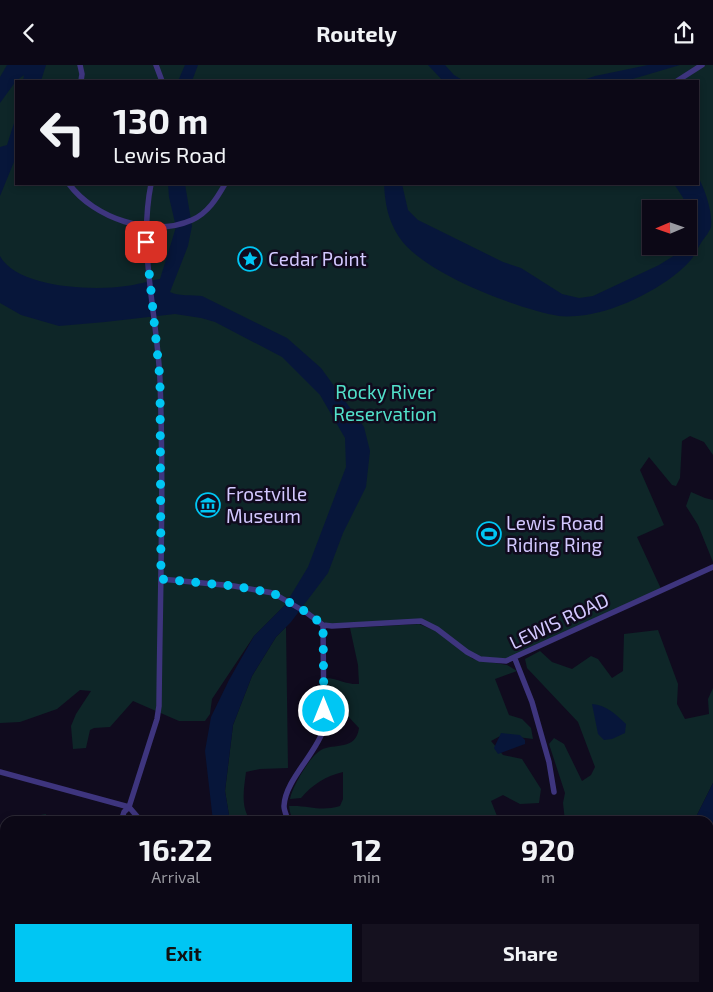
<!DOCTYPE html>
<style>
body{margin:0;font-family:"Exo 2",sans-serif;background:#15111f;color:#f1f3f6;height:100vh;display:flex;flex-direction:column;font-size:19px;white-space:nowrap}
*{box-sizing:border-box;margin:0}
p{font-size:16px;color:#9a9aa1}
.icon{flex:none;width:28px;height:28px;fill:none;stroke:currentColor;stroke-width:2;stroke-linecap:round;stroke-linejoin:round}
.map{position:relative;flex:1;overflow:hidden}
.side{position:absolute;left:0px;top:751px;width:714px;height:176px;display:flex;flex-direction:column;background:#0c0816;border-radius:15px 15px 0 0;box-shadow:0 2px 8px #0003,0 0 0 1px #2c2935}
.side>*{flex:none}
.banner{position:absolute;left:15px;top:15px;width:684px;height:105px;border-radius:0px;box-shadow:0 2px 8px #0003,0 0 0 1px #2c2935;background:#0c0816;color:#f1f3f6;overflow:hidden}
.needle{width:32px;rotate:268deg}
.tools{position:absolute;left:642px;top:135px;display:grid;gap:10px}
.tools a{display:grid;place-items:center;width:55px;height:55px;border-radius:0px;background:#0c0816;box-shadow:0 2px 8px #0003,0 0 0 1px #2c2935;font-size:25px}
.pin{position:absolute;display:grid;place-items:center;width:42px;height:42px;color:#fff;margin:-21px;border-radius:10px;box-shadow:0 2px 8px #0006}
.me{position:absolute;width:55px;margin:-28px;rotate:0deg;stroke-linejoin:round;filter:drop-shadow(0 0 4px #0008)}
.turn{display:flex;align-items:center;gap:18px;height:105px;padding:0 15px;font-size:22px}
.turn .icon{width:65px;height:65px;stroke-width:2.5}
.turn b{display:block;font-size:35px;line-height:42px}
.eta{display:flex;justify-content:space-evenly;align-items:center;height:85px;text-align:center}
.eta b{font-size:30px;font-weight:700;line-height:35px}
.primary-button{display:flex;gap:10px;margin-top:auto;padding:10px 15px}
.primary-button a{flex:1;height:58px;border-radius:0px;background:#00c6f3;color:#111;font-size:20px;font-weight:700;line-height:58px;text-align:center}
.primary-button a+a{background:#15111f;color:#f1f3f6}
header{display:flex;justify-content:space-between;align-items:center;height:65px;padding:0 15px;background:#0c0816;font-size:22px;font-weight:700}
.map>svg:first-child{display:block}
</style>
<header><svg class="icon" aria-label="back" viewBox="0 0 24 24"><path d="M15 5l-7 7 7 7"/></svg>Routely<svg class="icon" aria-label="share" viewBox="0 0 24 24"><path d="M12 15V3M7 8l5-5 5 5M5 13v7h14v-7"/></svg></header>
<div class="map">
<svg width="713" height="927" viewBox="0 0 713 927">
<rect width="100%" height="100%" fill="#100b1e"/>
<path fill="#0e2628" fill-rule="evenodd" d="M0 0H713V390L704 377 690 371 682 376 680 413 676 421 672 420 649 392 640 405 664 460 637 472 662 526 508 597 474 593 423 555 333 562 288 537 254 571 212 634 210 649 205 656H179L133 636 110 662 94 663 90 665 86 683 73 684 71 661 76 649 91 626 80 625 57 644 20 657 0 658ZM16 16H698V119H16ZM651 144H689V181H651Z
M691 427 705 433 713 435V497L698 460 686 441Z
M419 559 436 566 473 594 507 600 517 606 495 614 509 650 522 654 531 663 533 674 502 670 491 676 503 690 522 694 541 724 539 738 520 739 503 730 491 736 499 756H341L338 750 304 751 293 756 290 747 289 741C310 740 319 747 340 741L343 734V707C326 711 313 719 301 733L290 734C292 722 310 691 321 685 334 678 356 686 359 663L344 647 343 640 328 632 327 613C338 614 348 620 359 619L358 600 350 563Z
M286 562 288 703 260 704 246 707C244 723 240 743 251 756H230L225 726 233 660 252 611 276 572Z
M658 565 678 619 677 639 685 654 709 649 708 634 713 623V718L694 756H565L563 738 565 728 549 679 554 673 564 679 582 716 591 710 595 702 578 657 527 603 525 594 540 586 552 597 572 604 591 591 598 594 612 613 623 606 624 569Z
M46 749 45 756H23L29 752Z
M0 862 5 864 4 927H0Z
M713 892V927H654L668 923 709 922V897Z
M534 922 545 927H329L327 923Z"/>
<path fill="#07163a" d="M7 0H46L41 16H23L24 10 16 16 0 38V12Z
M185 0H198L192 16H178Z
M428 0H445L454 10 464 16H443Z
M648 0H680L626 16H580L595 11Z
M16 52V92L0 131V82L7 80Z
M698 112C705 124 713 148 711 162 709 168 704 173 701 178 697 184 694 192 689 197 666 222 619 245 586 250 578 251 567 252 559 251 518 244 422 208 399 172 388 155 385 139 384 119H402L408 145 418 155 503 197 521 203 562 229 579 233 593 231 659 200 675 190 682 181H689C689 174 690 168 691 161 693 146 682 131 674 119H698Z
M168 119H185L192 161 188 181 170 227C177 231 193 230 202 231L287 273 321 303 364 362 370 386 366 422 343 468 328 508 291 557 276 572 252 611 233 660 225 726 230 756H213L205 686 211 652 229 615 254 571 285 540 308 502 346 402 345 373 320 330 282 292 215 257 201 253 175 249 105 257 59 261 21 250 0 238V191C17 223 93 226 126 221 137 220 148 216 160 214L176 162 169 132Z
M592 639C607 640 615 649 626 659L625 668 612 674 604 675 598 669Z
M501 668 520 670 525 675V679L498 689 494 683Z
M713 718V819L709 807V756H694Z
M713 858V892L709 897V860L711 863Z
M534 923H668L654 927H545Z"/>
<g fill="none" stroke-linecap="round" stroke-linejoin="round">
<path stroke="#07163a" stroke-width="1" d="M388 922 391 927"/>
<path stroke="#3e357e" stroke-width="5.5" d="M80 0 82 9 81 16
M156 0 162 16
M677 16 702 0
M69 119C94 153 151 173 192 155 208 148 217 133 225 119
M161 514 234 521 273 528 307 548 323 560 332 561 421 556 437 564 467 587 480 594 506 596 713 502
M515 594 532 637 549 697 554 727
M0 707 129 742 141 756
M121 756 124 747 129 742 157 654 159 641C160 532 164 423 160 315 157 249 138 184 151 119
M288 756C287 751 284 746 284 741 285 715 317 688 324 663L323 560
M31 922V927
M153 922 157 927
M279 922 283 927"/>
</g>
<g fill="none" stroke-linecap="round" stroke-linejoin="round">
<path stroke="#00c6f3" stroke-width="9" stroke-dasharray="0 16.2" d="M146 177 160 314 161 514 234 521 273 528 308 548 323 560 324 646"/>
</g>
<defs>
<g id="sight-ring" transform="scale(1.25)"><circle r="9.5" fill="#100b1e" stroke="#00c6f3" stroke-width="1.5"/><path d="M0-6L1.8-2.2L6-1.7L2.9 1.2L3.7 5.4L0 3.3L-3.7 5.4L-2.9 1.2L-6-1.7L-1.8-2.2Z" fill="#00c6f3"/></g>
<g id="museum-ring" transform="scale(1.25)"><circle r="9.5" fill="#100b1e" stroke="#00c6f3" stroke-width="1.5"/><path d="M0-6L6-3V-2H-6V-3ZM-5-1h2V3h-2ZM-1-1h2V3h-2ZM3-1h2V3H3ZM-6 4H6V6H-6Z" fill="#00c6f3"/></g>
<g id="stadium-ring" transform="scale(1.25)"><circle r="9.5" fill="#100b1e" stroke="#00c6f3" stroke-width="1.5"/><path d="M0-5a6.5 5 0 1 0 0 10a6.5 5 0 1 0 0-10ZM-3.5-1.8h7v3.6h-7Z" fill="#00c6f3"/></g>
</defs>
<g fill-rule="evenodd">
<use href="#sight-ring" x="250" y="194"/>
<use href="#museum-ring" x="208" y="440"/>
<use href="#stadium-ring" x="489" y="469"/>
</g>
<g text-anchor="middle" stroke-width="5" stroke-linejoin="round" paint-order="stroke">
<g font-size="19" fill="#d3c8ff" stroke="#100b1e" text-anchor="start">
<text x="268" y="201">Cedar Point</text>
<text x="226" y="436">Frostville<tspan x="226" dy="22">Museum</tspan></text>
<text x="506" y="465">Lewis Road<tspan x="506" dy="22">Riding Ring</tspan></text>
</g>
<g font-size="19" fill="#52e1ca" stroke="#100b1e">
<text x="385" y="334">Rocky River<tspan x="385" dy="22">Reservation</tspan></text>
</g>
<g font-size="19" fill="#d3c8ff" stroke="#100b1e">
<text transform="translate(559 556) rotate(-25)" y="7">LEWIS ROAD</text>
</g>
</g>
</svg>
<div class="tools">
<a><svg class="needle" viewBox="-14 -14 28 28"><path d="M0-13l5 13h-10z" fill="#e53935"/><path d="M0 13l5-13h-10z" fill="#9a9aa1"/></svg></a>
</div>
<div class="pin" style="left:146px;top:177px;background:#d93025"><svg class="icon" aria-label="arrive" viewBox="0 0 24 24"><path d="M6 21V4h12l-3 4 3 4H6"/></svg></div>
<svg class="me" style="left:324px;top:646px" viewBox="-20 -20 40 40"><circle r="17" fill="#00c6f3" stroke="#fff" stroke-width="3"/><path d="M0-11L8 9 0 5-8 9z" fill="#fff"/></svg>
<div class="banner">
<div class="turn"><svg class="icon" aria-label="left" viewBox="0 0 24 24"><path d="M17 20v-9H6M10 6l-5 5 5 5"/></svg><div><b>130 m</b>Lewis Road</div></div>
</div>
<section class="side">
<div class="eta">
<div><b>16:22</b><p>Arrival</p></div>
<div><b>12</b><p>min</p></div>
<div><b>920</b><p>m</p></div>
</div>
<div class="primary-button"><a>Exit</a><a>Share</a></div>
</section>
</div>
